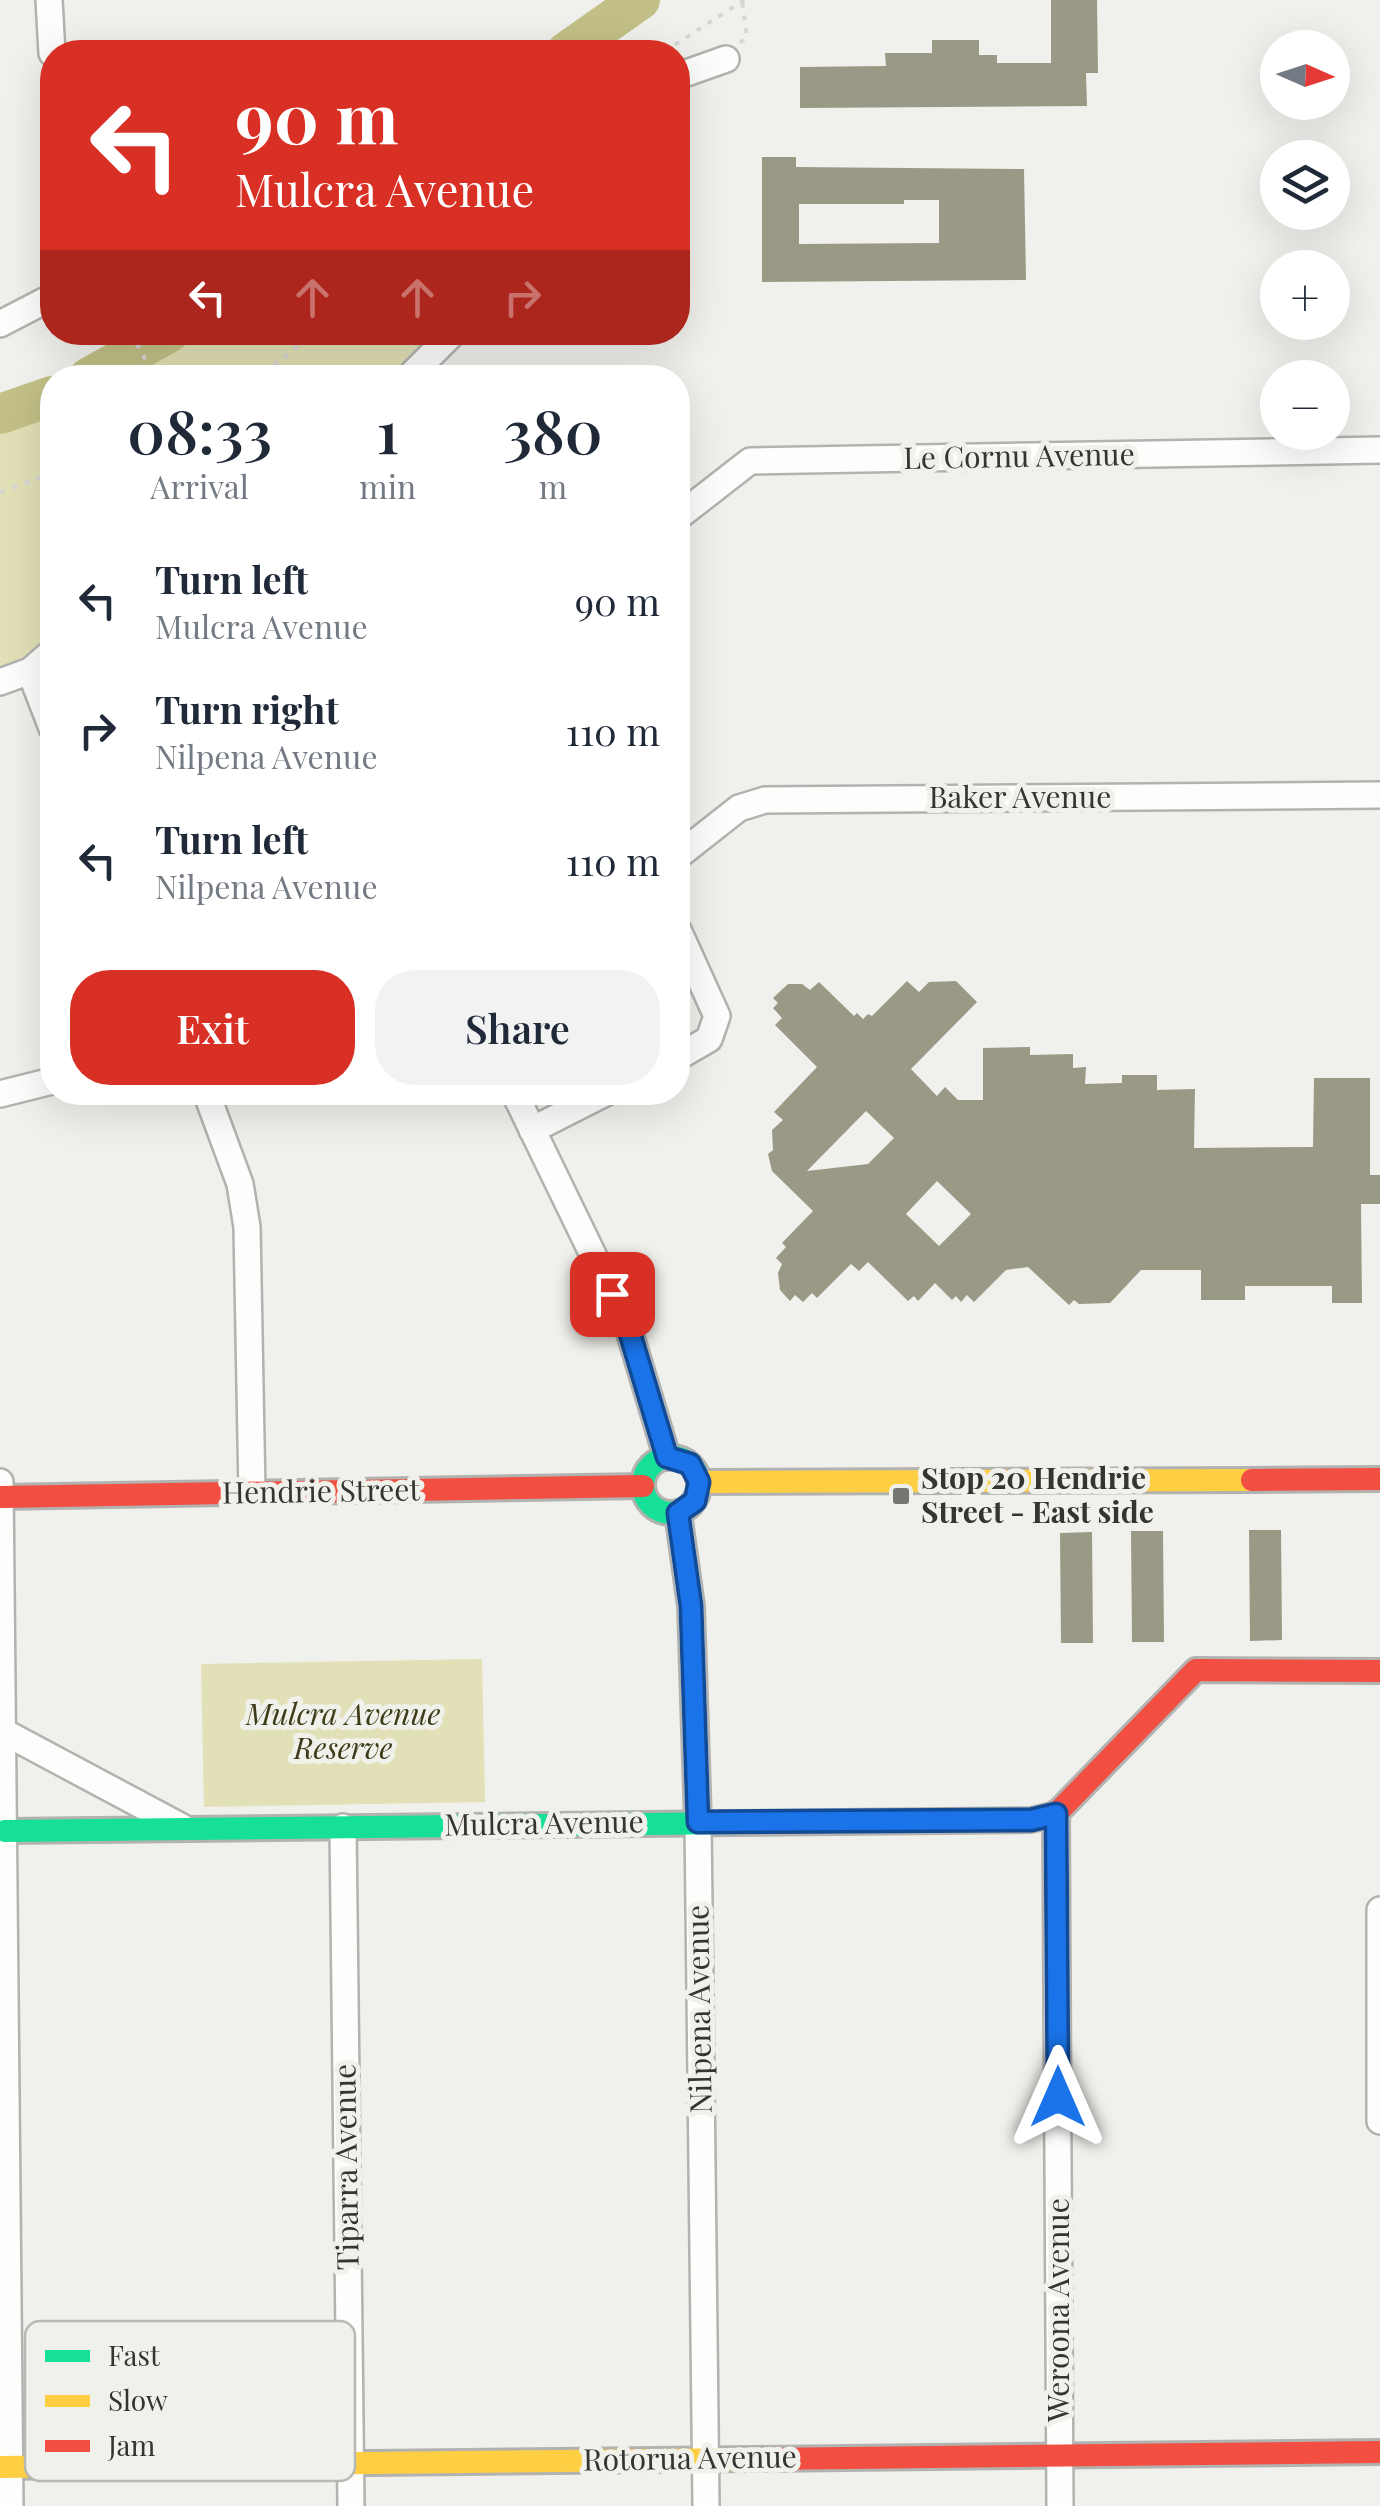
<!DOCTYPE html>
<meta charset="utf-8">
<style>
body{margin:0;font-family:"Playfair Display",serif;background:#f2f2f3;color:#1f2937;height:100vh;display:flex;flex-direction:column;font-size:38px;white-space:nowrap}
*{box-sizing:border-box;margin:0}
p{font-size:32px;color:#747a83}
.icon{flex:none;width:55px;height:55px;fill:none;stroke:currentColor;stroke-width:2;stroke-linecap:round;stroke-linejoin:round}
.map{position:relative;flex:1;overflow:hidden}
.side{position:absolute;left:40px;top:365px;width:650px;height:740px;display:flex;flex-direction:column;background:#fff;border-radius:40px;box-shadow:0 10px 40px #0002}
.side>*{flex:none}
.top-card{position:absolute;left:40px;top:40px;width:650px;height:305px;border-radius:40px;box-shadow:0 10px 40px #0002;background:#d93025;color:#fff;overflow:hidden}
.needle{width:65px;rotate:93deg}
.fabs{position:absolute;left:1260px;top:30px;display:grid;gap:20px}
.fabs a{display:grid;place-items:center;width:90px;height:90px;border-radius:50%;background:#fff;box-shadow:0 10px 40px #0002;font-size:50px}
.pin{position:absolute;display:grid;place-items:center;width:85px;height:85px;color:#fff;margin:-42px;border-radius:20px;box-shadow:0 5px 15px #0006}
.me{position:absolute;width:110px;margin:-55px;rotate:0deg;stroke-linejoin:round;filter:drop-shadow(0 0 8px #0008)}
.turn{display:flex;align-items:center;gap:35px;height:210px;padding:0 30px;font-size:45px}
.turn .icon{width:130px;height:130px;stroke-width:2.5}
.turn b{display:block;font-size:70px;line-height:85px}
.lanes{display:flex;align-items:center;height:95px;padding:0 30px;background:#0003;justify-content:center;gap:50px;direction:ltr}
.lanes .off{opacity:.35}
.eta{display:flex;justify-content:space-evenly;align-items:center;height:170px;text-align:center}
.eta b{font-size:60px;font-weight:600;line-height:70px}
.primary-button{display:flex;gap:20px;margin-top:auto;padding:20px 30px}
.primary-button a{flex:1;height:115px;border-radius:40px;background:#d93025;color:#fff;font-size:40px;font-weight:600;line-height:115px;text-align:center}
.primary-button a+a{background:#f2f2f3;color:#1f2937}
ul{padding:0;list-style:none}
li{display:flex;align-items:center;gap:30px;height:130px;padding:0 30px}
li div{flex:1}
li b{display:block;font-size:38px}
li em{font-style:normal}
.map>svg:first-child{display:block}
</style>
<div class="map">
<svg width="1380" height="2506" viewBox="0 0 1380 2506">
<rect width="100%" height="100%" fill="#f0f0ec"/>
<path fill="#e2e0b6" d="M170 333H449L389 377 88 378Z
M52 396V651L0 675V414Z
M482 1659 485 1802 204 1807 201 1664Z"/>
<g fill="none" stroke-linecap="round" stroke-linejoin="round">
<path stroke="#c2c086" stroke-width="40" d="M566 52 640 0
M88 378 170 332
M0 414 52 396"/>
</g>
<path fill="#9a9986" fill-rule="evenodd" d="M1051 0H1097L1098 73H1086L1087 106 800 108V67L886 66 885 53H932V40H979V55H997V63H1051Z
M762 157H796V167L1024 169 1026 280 762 282ZM904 200H939V243L799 244V204H904Z
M907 981 919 992 929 982 956 981 977 1002 911 1069 937 1096 945 1087 958 1100H983V1048L1030 1047V1055L1073 1054V1068L1086 1067 1085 1084 1122 1083V1075H1157V1090L1195 1089 1194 1148 1313 1147 1314 1078H1370V1175H1380V1204H1361L1362 1303H1332V1286H1245V1300H1201V1270H1141L1110 1303 1079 1304 1074 1300 1069 1305 1028 1267 1006 1270 974 1302 967 1295 961 1302 956 1296 952 1300 935 1283 918 1301 914 1296 908 1301 868 1262 859 1271 851 1264 817 1298 812 1293 803 1302 795 1295 790 1301 780 1290 778 1273 782 1264 776 1258 786 1247 782 1243 813 1211 772 1171 768 1154 773 1150 772 1130 783 1120 774 1112 817 1067 775 1025 782 1018 773 1008 778 1003 773 998 788 984H802L810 990 819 982 854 1016 857 1013 863 1019 868 1014 872 1016ZM866 1111 894 1138 868 1164 807 1171ZM937 1181 971 1214 939 1246 906 1214Z
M1249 1530H1281L1282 1640 1250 1641Z
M1131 1531H1163L1164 1642H1132Z
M1092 1532 1093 1643H1061L1060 1533Z"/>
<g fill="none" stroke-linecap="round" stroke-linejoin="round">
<g stroke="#b2b2b0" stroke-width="30">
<path id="street" d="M49 0 52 53
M678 76 726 59
M0 324 52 297
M408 378 454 332
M678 517 750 461 1380 450
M30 671 52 728
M0 682 30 671 52 652
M678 856 739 808 765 800 1380 795
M678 930 717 1016 709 1039 678 1057
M206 1092 240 1184 247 1227 252 1493
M514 1092 628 1327 667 1457
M0 1094 52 1081
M532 1130 607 1092
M0 1482 10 2506
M678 1513 691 1606 698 1822 706 2506
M4 1732 182 1827
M1056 1814 1060 2506
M343 1827 351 2506
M1380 1910V2121"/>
</g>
<g stroke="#b2b2b0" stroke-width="28">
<path id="fast" d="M643 1485a28 28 0 1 1 56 0a28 28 0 1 1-56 0Z
M5 1831 736 1823"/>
</g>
<g stroke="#b2b2b0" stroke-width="28">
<path id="slow" d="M699 1482 1252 1480
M0 2467 752 2459"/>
</g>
<g stroke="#b2b2b0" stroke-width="28">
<path id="jam" d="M1252 1480 1380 1479
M0 1497 643 1486
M736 1823 1031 1820 1056 1814 1196 1670 1380 1671
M752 2459 1380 2452"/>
</g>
<path stroke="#d6d6d6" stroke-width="4" stroke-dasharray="5 8" stroke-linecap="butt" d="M740 43 747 37 742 1
M664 52 744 0
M131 332 155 378
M251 378 278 362 315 332
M0 492 52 474"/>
<use href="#street" stroke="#fdfdfc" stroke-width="25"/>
<use href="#fast" stroke="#16e098" stroke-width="22"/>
<use href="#slow" stroke="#ffcf43" stroke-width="22"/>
<use href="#jam" stroke="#f24e42" stroke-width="22"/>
</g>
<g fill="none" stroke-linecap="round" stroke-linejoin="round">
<g stroke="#114b97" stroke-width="25">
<path id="route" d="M612 1294 628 1327 667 1457 690 1464 699 1482 695 1501 678 1513 691 1606 698 1822 1031 1820 1056 1814 1058 2097"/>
</g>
<use href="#route" stroke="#1a73e8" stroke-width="18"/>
</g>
<rect fill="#767673" stroke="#f1f1eb" stroke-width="4" x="891" y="1486" width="20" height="20" rx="5"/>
<g text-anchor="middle" stroke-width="10" stroke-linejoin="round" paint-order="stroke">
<g font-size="30" fill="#343432" stroke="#f1f1eb">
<text transform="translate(1019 457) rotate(-1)" y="10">Le Cornu Avenue</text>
<text x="1020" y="808">Baker Avenue</text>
<text transform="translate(321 1492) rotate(-1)" y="10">Hendrie Street</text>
<text transform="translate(544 1824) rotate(-1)" y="10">Mulcra Avenue</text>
<text transform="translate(700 2009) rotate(-91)" y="10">Nilpena Avenue</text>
<text transform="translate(347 2167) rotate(-91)" y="10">Tiparra Avenue</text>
<text transform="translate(1059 2310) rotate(-90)" y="10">Weroona Avenue</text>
<text transform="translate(690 2459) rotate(-1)" y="10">Rotorua Avenue</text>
</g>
<g font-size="30" font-weight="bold" fill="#343432" stroke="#f1f1eb" text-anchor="start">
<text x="921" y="1489">Stop 20 Hendrie<tspan x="921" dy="34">Street - East side</tspan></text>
</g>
<g font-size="30" font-style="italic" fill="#3d3b18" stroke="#f1f1eb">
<text x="343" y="1725">Mulcra Avenue<tspan x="343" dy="34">Reserve</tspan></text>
</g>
</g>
<rect x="25" y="2321" width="330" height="160" rx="15" fill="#f1f1eb" stroke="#b8b8b4" stroke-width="2.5"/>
<rect x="45" y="2350" width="45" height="12" fill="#16e098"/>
<rect x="45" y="2395" width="45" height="12" fill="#ffcf43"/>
<rect x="45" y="2440" width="45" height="12" fill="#f24e42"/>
<g font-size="28" fill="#343432">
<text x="108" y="2366">Fast</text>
<text x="108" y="2411">Slow</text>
<text x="108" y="2456">Jam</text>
</g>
</svg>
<div class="fabs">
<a><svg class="needle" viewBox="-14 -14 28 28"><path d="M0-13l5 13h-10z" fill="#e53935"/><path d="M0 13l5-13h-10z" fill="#747a83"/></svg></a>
<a><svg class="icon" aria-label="layers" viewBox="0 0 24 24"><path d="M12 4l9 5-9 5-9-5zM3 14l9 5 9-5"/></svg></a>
<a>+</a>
<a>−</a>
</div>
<div class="pin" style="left:612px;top:1294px;background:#d93025"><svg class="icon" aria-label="arrive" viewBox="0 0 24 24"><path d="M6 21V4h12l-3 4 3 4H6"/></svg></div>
<svg class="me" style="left:1058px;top:2097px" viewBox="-20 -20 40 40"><path d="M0-17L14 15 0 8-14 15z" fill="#1a73e8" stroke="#fff" stroke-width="4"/></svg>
<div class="top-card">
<div class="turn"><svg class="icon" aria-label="left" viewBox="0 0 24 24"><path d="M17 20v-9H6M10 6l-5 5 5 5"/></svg><div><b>90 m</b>Mulcra Avenue</div></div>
<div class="lanes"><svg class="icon" aria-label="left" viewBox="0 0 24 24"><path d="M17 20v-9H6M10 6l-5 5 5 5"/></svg><svg class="icon off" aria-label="ahead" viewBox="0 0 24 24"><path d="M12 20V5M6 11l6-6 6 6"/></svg><svg class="icon off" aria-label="ahead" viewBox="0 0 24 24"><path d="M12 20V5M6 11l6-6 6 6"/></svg><svg class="icon off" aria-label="right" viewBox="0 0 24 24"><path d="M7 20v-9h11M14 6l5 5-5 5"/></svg></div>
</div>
<section class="side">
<div class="eta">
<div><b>08:33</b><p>Arrival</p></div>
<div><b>1</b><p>min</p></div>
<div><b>380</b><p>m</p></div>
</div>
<ul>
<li><svg class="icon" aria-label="left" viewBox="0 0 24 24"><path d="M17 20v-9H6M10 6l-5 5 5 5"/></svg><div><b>Turn left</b><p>Mulcra Avenue</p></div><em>90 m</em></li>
<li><svg class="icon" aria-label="right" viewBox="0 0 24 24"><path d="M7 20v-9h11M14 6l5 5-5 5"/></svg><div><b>Turn right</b><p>Nilpena Avenue</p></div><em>110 m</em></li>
<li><svg class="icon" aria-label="left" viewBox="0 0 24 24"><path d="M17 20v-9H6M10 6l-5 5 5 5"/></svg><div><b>Turn left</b><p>Nilpena Avenue</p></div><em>110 m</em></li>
</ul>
<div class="primary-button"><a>Exit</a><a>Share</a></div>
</section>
</div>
